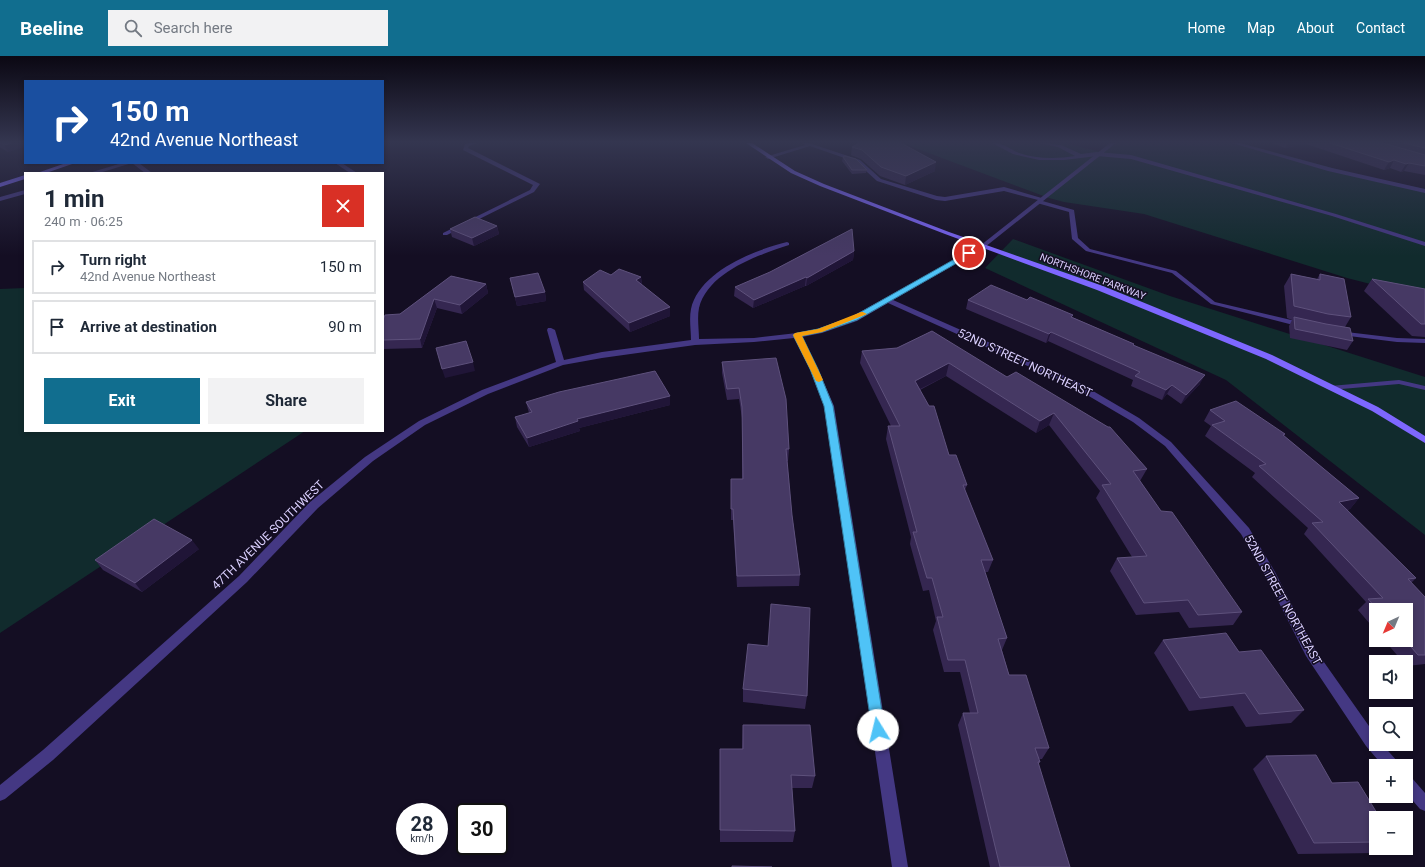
<!DOCTYPE html>
<meta charset="utf-8">
<style>
body{margin:0;font-family:Roboto,sans-serif;background:#f2f2f3;color:#1f2937;height:100vh;display:flex;flex-direction:column;font-size:15px;white-space:nowrap}
*{box-sizing:border-box;margin:0}
p{font-size:13px;color:#747a83}
.icon{flex:none;width:22px;height:22px;fill:none;stroke:currentColor;stroke-width:2;stroke-linecap:round;stroke-linejoin:round}
.map{position:relative;flex:1;overflow:hidden}
.details{position:absolute;left:24px;top:116px;width:360px;height:260px;display:flex;flex-direction:column;background:#fff;border-radius:0px;box-shadow:0 2px 6px #0003}
.details>*{flex:none}
.top-card{position:absolute;left:24px;top:24px;width:360px;height:84px;border-radius:0px;box-shadow:0 2px 6px #0003;background:#1a4fa0;color:#fff;overflow:hidden}
.needle{width:26px;rotate:224deg}
.controls{position:absolute;left:1369px;top:547px;display:grid;gap:8px}
.controls a{display:grid;place-items:center;width:44px;height:44px;border-radius:0px;background:#fff;box-shadow:0 2px 6px #0003;font-size:20px}
.speed{position:absolute;left:396px;top:747px;display:flex;gap:8px;font-size:20px;font-weight:700;text-align:center}
.speed>*{display:grid;place-content:center;width:52px;height:52px;border-radius:50%;background:#fff;box-shadow:0 2px 6px #0003;line-height:1}
.speed small{font-size:10px;font-weight:400}
.speed .limit{border:2px solid #111;border-radius:6px;background:#fff;color:#111}
.pin{position:absolute;display:grid;place-items:center;width:34px;height:34px;color:#fff;margin:-17px;border:2px solid #fff;border-radius:50%;box-shadow:0 1px 4px #0007}
.me{position:absolute;width:44px;margin:-22px;rotate:351deg;stroke-linejoin:round;filter:drop-shadow(0 0 3px #0008)}
.turn{display:flex;align-items:center;gap:14px;height:84px;padding:0 20px;font-size:18px}
.turn .icon{width:52px;height:52px;stroke-width:2.5}
.turn b{display:block;font-size:28px;line-height:34px}
.round{display:grid;place-items:center;flex:none;width:42px;height:42px;border-radius:0px;background:#f2f2f3}
.headline{display:flex;align-items:center;justify-content:space-between;height:68px;padding:0 20px}
h1{font-size:24px;font-weight:700;line-height:30px}
.primary-button{display:flex;gap:8px;margin-top:auto;padding:8px 20px}
.primary-button a{flex:1;height:46px;border-radius:0px;background:#116e8f;color:#fff;font-size:16px;font-weight:700;line-height:46px;text-align:center}
.primary-button a+a{background:#f2f2f3;color:#1f2937}
ul{padding:0;list-style:none}
li{display:flex;align-items:center;gap:12px;height:54px;margin:0 8px 6px;padding:0 12px;border:2px solid #e0e1e3;border-radius:0px}
li div{flex:1}
li b{display:block;font-size:15px}
li em{font-style:normal}
header{display:flex;align-items:center;gap:24px;box-sizing:border-box;height:56px;padding:0 20px;background:#116e8f;color:#fff}
header strong{font-size:19px}
nav{display:flex;gap:22px;margin-inline-start:auto;font-size:14px}
.search{width:280px;height:36px;background:#f2f2f3;display:flex;align-items:center;gap:10px;box-sizing:border-box;padding:0 14px;border-radius:0px;color:#747a83;font-size:15px}
.map>svg:first-child{display:block}
</style>
<header>
<strong>Beeline</strong>
<div class="search"><svg class="icon" aria-label="search" viewBox="0 0 24 24"><circle cx="10" cy="10" r="6"/><path d="M15 15l6 6"/></svg>Search here</div>
<nav><a>Home</a><a>Map</a><a>About</a><a>Contact</a></nav>
</header>
<div class="map">
<svg width="1425" height="811" viewBox="0 0 1425 811">
<rect width="100%" height="100%" fill="#140e23"/>
<path fill="#112b2d" d="M902 87H1066L1100 96 1113 87H1241L1362 120 1425 133V242L1347 222 1144 158 1064 146 1049 142Z
M1013 183 1170 240 1425 321V479L1226 324 985 212Z
M25 232V375H305L0 577V233Z"/>
<g fill="none" stroke-linecap="round" stroke-linejoin="round">
<path fill="#443883" fill-rule="evenodd" d="M803 87H809L860 104 881 123 937 140 945 141 1004 131 1045 143 1042 145 1004 135 945 145 936 144 877 125 856 106 810 90 768 103 765 101 805 89Z
M992 87C1002 86 1010 93 1019 97 1036 103 1057 103 1075 100L1058 91 1040 87 1061 89 1081 98 1097 96 1131 99 1336 158 1425 186V190L1332 160 1131 103 1097 100 1064 104H1039L1013 98Z
M1232 87H1240L1332 112 1425 133V137L1328 115Z
M1039 144 1074 154 1078 182 1090 193 1176 215 1215 246 1304 267 1305 269 1301 271 1211 248 1172 217 1086 195 1072 183 1069 156 1037 147 1036 146Z
M1338 275 1397 282 1425 283V287L1397 286 1341 279H1338Z
M1399 324 1425 330V334L1399 328 1330 334 1326 332 1330 330Z"/>
<path fill="#443883" fill-rule="evenodd" d="M469 87H477L469 90 468 92 540 128 534 136 447 179H443V177L530 134 533 129 463 94 465 88Z
M1110 87H1116L985 191 893 244 1076 325 1139 362 1171 386 1249 472 1275 516 1314 592 1376 680V688H1382L1397 705 1399 710H1383L1366 690 1306 600 1266 521 1241 478 1165 390 1133 366 1070 329 888 247 857 265 822 277 802 281 818 313 834 350 908 811H892L824 350 810 313 794 282 754 286 695 289 602 302 563 309 488 338 425 369 373 405 318 452 247 526 53 704 5 743 0 745V729L43 694 239 520 310 446 365 401 419 365 482 334 556 306 547 274 548 272H551L555 274 564 304 602 296 691 284C691 274 689 263 691 253 699 216 754 194 787 186L789 187V189C758 199 708 216 699 252 697 262 699 273 699 283L754 282 797 277 817 273 851 261 981 189Z
M122 107H132L99 117H89Z
M132 107H139L152 117H145Z
M335 107H342L357 117H350Z
M25 134V138L0 145V141Z
M1406 719 1411 721 1425 737V755L1420 753 1406 737Z"/>
<path fill="#7e67ff" fill-rule="evenodd" d="M746 87H752L795 115 824 128 949 176 1103 230 1272 299 1378 351 1425 380V387L1372 355 1266 303 1097 234 945 178 820 130 791 117Z
M66 107H75L46 117H37Z
M25 119V123L0 131V127Z"/>
</g>
<path fill="#352751" d="M0 87H25L8 96 0 91Z
M1272 87H1425V119L1404 115 1401 116 1390 112 1384 114 1306 88 1285 92Z
M852 91 935 115 905 129 880 120 861 103 851 99Z
M843 101 867 114 866 117 852 118 842 105Z
M497 170 499 178 474 190 452 181 450 173Z
M854 195 853 204 806 230H805L753 252 734 240 735 231Z
M1291 218 1317 223 1320 218 1351 261 1345 271 1353 285 1347 294 1290 282 1289 270 1292 264 1287 262 1284 230Z
M611 219 641 221 642 229 670 251V260L630 276 584 234 583 226Z
M451 220 486 228 488 237 462 258 437 252 422 292 383 293V264L400 258Z
M510 222 545 236 546 245 517 250Z
M1372 223 1425 233V281L1412 280 1364 235Z
M968 244H1027L1073 259 1072 261 1134 288V289L1200 328 1181 348 1167 338 1162 344 1131 330 1133 324 1048 285 1046 287 966 253Z
M932 275 1147 413 1140 425 1161 455 1242 556 1233 569 1189 572 1179 556 1136 559 1110 515 1117 502 1132 501 1096 442 1100 435 1049 369 1036 377 946 320 920 334 949 399 967 429 965 434 993 504 988 516H985L1007 582 1002 594 1009 619 1049 692 1042 703H1039L1040 706 1038 708 1070 811H990L958 669 963 657H970L960 616H944L933 574 936 565 929 534 923 535 910 488 911 481 886 383 888 370H891L860 307 862 295 897 292Z
M722 306 789 393 788 405H787L792 459 800 519 799 530 737 531 733 464H731V423H742V362L739 343 727 344 722 317Z
M670 340V349L579 372 580 375 529 391 517 371 515 361 529 357 526 346Z
M1210 354 1285 378 1284 380 1359 442 1350 453 1347 454 1416 522 1411 527 1425 541V608L1407 610 1406 606H1403L1384 584H1406V554H1376V575L1358 554 1366 546 1304 478 1308 472 1252 421 1255 417 1205 380 1211 370 1204 365Z
M199 493 142 536 103 514 95 504Z
M1163 584 1239 596 1304 654 1291 667 1246 671 1233 650 1189 655 1154 597Z
M768 590 807 640 805 653 743 646V633Z
M743 669 815 720 812 732H792L795 775 793 786H720V693H742Z
M1266 700 1332 727 1376 762V792H1385L1377 797 1298 798 1253 713Z"/>
<path fill="#201537" d="M12 87H25V91L8 96 4 89Z
M1288 87H1306V88L1285 92Z
M1394 104 1390 112 1384 114 1389 106Z
M936 106 935 115 905 129 906 120Z
M1409 107 1404 115 1401 116 1406 108Z
M497 170 499 178 474 190 472 182Z
M854 195 853 204 806 230 807 222Z
M641 221 642 230 636 224Z
M806 221 805 230 753 252 754 244Z
M486 228 488 237 462 258 460 249Z
M545 236 546 245 517 250 515 241Z
M434 243 437 252 422 292 420 283Z
M670 251V260L630 276 629 267Z
M1051 276 1048 285 1046 287 1049 278Z
M473 306 475 315 445 322 442 313Z
M949 307 946 320 912 337 915 325Z
M1205 319 1200 328 1181 348 1186 339Z
M1172 329 1167 338 1162 344 1166 334Z
M670 340V349L579 372 580 375 529 391 527 382 577 363Z
M1054 357 1049 369 1036 377 1040 365Z
M1359 442 1350 453 1330 457 1339 446Z
M192 484 199 493 142 536 135 527Z"/>
<path fill="#463964" stroke="#5e517c" d="M0 87H12L4 89Z
M859 87H901L936 106 906 120 881 111 862 94 852 91Z
M1330 87H1383L1425 99V110L1409 107 1406 108 1394 104 1389 106Z
M1404 87H1425V92Z
M845 100 856 103 867 114H852L843 101Z
M475 161 497 170 472 182 450 173Z
M852 173 854 195 807 222 806 221 754 244 735 231 770 216Z
M619 213 641 221 636 224 670 251 629 267 583 226 600 214 611 219Z
M538 217 545 236 515 241 510 222Z
M1291 218 1320 224V218L1344 223 1351 261 1328 258 1294 250Z
M451 220 486 228 460 249 434 243 420 283 383 284V264L385 259 400 258Z
M1372 223 1425 233V268H1421Z
M991 229 1027 244 1030 241 1073 259 1071 261 1134 288 1133 289 1205 319 1186 339 1172 329 1166 334 1135 320 1140 316 1051 276 1049 278 968 244Z
M1294 261 1326 268 1350 272 1353 285 1295 273Z
M932 275 1007 321 1016 316 1108 371H1110L1147 413 1133 415 1161 455 1172 456 1242 556 1198 559 1188 544 1144 547 1117 502 1147 500 1102 429 1111 428 1054 357 1040 365 949 307 915 325 929 350H934L949 399H956L967 429H963L993 504H981L1007 582 998 583 1009 619H1026L1049 692H1035L1040 706H1038L1070 811H1000L963 657H978L965 604H948L937 561H943L932 522H927L913 476H917L888 370H900L862 295 897 292Z
M466 285 473 306 442 313 436 292Z
M776 302 786 343 789 393H786L792 459 800 519 737 520 733 453H731V423H743L742 351 739 332 727 333 722 306Z
M655 315 670 340 577 363 578 365 527 382 515 361 532 356 526 346 559 336Z
M1236 345 1285 378 1283 379 1359 442 1339 446 1416 522 1408 523 1425 541V599H1418L1405 584H1406V554H1378L1368 543 1383 542 1312 467 1323 466 1259 410 1266 408 1212 369 1225 365 1210 354Z
M154 463 192 484 135 527 95 504Z
M771 548 810 552 807 640 743 633 748 588 768 590Z
M1226 577 1239 596 1261 594 1304 654 1259 658 1245 637 1200 642 1163 584Z
M743 669H810L815 720 791 719 795 775 720 774V693H743Z
M1316 699 1332 727 1358 726 1380 762H1376V786L1314 787 1266 700Z
M732 810 772 811H732Z"/>
<linearGradient id="sky" x2="0" y2="1"><stop stop-color="#0b0813"/><stop offset="0.43" stop-color="#343650"/><stop offset="1" stop-color="#343650" stop-opacity="0"/></linearGradient>
<rect width="1425" height="200" fill="url(#sky)"/>
<path fill="#4fc3f7" stroke="#337fa1" d="M969 195 971 196V199L857 264 822 276 802 280 818 313 833 350 885 674 883 678 878 680 874 678 872 674 824 350 810 313 793 279 797 277 818 273 852 261Z"/>
<path fill="#f59e0b" d="M861 256H863L867 258 822 276 802 280 823 324 819 326 816 325 793 279 795 277 818 273Z"/>
<g text-anchor="middle" stroke-width="3" stroke-linejoin="round" paint-order="stroke">
<g font-size="10" fill="#dbd0ff" stroke="#140e23">
<text transform="translate(1093 220) rotate(21)" y="4">NORTHSHORE PARKWAY</text>
</g>
<g font-size="12" fill="#dbd0ff" stroke="#140e23">
<text transform="translate(1025 307) rotate(25)" y="4">52ND STREET NORTHEAST</text>
<text transform="translate(268 479) rotate(-44)" y="4">47TH AVENUE SOUTHWEST</text>
<text transform="translate(1283 544) rotate(61)" y="4">52ND STREET NORTHEAST</text>
</g>
</g>
</svg>
<div class="controls">
<a><svg class="needle" viewBox="-14 -14 28 28"><path d="M0-13l5 13h-10z" fill="#e53935"/><path d="M0 13l5-13h-10z" fill="#747a83"/></svg></a>
<a><svg class="icon" aria-label="sound" viewBox="0 0 24 24"><path d="M4 9h4l5-4v14l-5-4H4zM17 9q2 3 0 6"/></svg></a>
<a><svg class="icon" aria-label="search" viewBox="0 0 24 24"><circle cx="10" cy="10" r="6"/><path d="M15 15l6 6"/></svg></a>
<a>+</a>
<a>−</a>
</div>
<div class="speed"><div>28<small>km/h</small></div><div class="limit">30</div></div>
<div class="pin" style="left:969px;top:197px;background:#d93025"><svg class="icon" aria-label="arrive" viewBox="0 0 24 24"><path d="M6 21V4h12l-3 4 3 4H6"/></svg></div>
<svg class="me" style="left:878px;top:674px" viewBox="-20 -20 40 40"><circle r="19" fill="#fff"/><path d="M0-13L10 11 0 6-10 11z" fill="#4fc3f7"/></svg>
<div class="top-card">
<div class="turn"><svg class="icon" aria-label="right" viewBox="0 0 24 24"><path d="M7 20v-9h11M14 6l5 5-5 5"/></svg><div><b>150 m</b>42nd Avenue Northeast</div></div>
</div>
<section class="details">
<div class="headline"><div><h1>1 min</h1><p>240 m · 06:25</p></div><a class="round" style="background:#d93025;color:#fff"><svg class="icon" aria-label="close" viewBox="0 0 24 24"><path d="M6 6l12 12M18 6L6 18"/></svg></a></div>
<ul>
<li><svg class="icon" aria-label="right" viewBox="0 0 24 24"><path d="M7 20v-9h11M14 6l5 5-5 5"/></svg><div><b>Turn right</b><p>42nd Avenue Northeast</p></div><em>150 m</em></li>
<li><svg class="icon" aria-label="arrive" viewBox="0 0 24 24"><path d="M6 21V4h12l-3 4 3 4H6"/></svg><div><b>Arrive at destination</b></div><em>90 m</em></li>
</ul>
<div class="primary-button"><a>Exit</a><a>Share</a></div>
</section>
</div>
